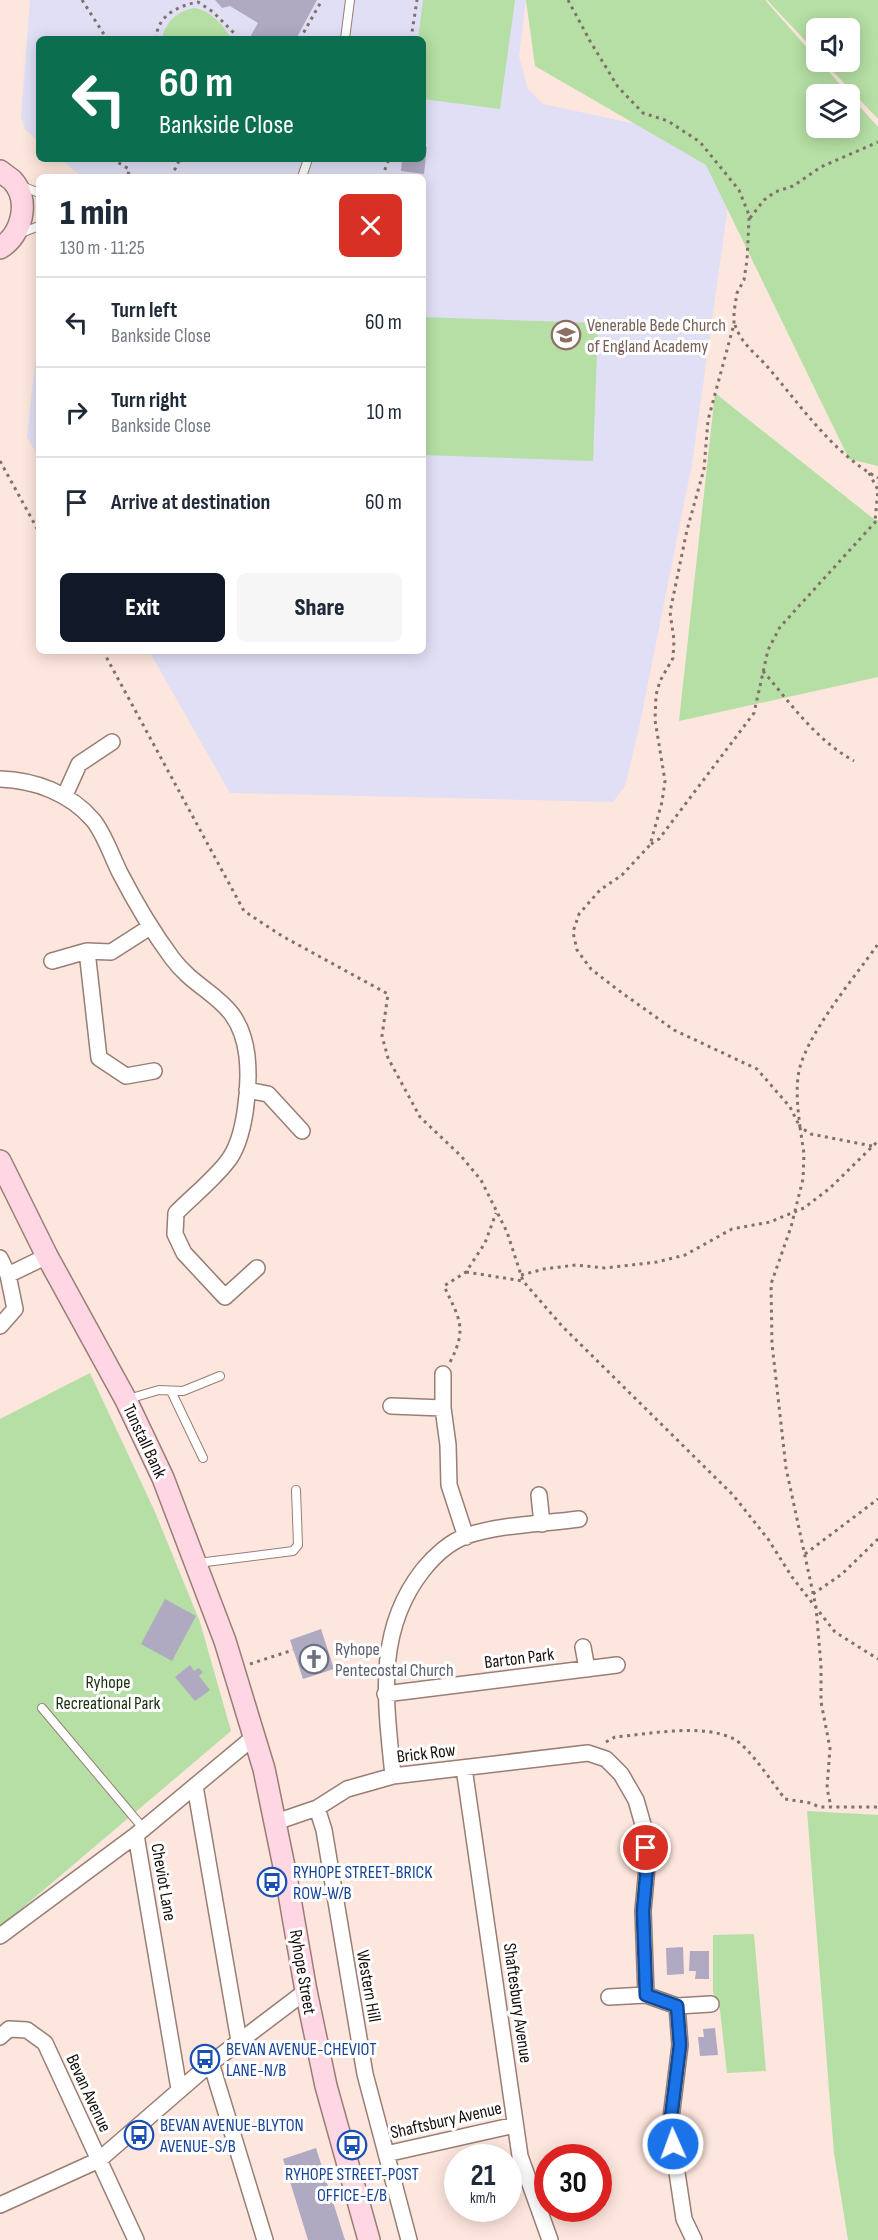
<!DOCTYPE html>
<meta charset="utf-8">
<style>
body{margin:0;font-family:"Sofia Sans Condensed",sans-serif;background:#f6f6f7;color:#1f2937;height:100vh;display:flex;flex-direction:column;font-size:22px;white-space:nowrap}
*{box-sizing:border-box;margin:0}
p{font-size:20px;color:#747a83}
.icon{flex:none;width:33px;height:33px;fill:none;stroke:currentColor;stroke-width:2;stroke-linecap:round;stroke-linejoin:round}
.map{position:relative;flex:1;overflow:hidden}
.drawer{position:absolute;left:36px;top:174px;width:390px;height:480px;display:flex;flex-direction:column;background:#fff;border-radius:9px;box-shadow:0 3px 15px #0003}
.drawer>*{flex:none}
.hud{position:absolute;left:36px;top:36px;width:390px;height:126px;border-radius:9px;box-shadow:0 3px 15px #0003;background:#0b6e4f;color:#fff;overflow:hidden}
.controls{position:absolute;left:806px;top:18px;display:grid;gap:12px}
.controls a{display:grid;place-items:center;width:54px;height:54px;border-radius:9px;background:#fff;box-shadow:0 3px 15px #0003;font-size:30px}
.speed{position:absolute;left:444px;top:2144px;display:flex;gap:12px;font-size:30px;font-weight:700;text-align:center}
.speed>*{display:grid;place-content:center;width:78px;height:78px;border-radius:50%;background:#fff;box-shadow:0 3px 15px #0003;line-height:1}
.speed small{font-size:15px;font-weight:400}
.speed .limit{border:9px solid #d22;background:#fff;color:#111}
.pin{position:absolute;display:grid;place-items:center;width:51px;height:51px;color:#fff;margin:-26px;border:3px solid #fff;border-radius:50%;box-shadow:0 2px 6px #0007}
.me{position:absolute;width:66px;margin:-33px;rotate:358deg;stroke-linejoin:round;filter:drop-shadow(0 0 4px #0008)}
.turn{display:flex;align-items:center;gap:21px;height:126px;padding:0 24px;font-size:27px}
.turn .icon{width:78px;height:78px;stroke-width:2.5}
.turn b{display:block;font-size:42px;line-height:51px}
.round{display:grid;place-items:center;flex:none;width:63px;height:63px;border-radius:9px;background:#f6f6f7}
.headline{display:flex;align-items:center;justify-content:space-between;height:102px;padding:0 24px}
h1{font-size:36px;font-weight:800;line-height:45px}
.cta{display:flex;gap:12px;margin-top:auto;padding:12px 24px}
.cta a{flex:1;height:69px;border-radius:9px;background:#111827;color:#fff;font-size:24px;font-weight:800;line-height:69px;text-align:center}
.cta a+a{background:#f6f6f7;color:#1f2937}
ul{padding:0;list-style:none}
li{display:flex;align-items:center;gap:18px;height:90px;padding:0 24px;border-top:2px solid #e0e1e3}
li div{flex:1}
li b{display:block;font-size:22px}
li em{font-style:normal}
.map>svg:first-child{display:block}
</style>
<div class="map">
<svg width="878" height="2240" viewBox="0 0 878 2240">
<rect width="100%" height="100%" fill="#fde6dd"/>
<path fill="#e1dff5" d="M30 0H526L519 56 528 89 543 104 650 127 694 152 717 177 728 206 692 464 639 728 625 786 613 802 230 793 149 651H423V177H82L60 159H423V39H39V142L25 129 21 116Z
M39 328V457L27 437Z"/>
<path fill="#b5dfa4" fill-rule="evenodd" d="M423 0H515L500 109 423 99V39H418Z
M526 0H765L816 58V62H820L878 127V466L849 459 706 165 535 66ZM816 94H849V128H816Z
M767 0H878V119L824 62H849V28H816V52Z
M194 8C210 10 224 25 231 39H162C165 22 178 11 194 8Z
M423 317 598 323 593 461 423 455Z
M715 393 875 520H878V677L679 721Z
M90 1373 155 1512 200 1622 231 1731 0 1927V1419Z
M807 1811 878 1815V2240H848L834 2153Z
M754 1934 766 2071 727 2073 720 2010 713 1992V1935Z"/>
<path fill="#afa9c2" d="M215 0H317L296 39H249L258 23 230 6 222 8Z
M423 147H427L424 174 401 171 402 159H423Z
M165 1599 196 1616 172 1661 141 1644Z
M321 1629 334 1669 303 1679 290 1640Z
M190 1665 194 1671 199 1668 203 1672 199 1676 210 1690 195 1701 175 1677Z
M683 1947 684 1974 667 1975 666 1948Z
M690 1951H709V1979H695L696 1971H689Z
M715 2028 718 2055 700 2056 698 2037H704L703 2029Z
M316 2148 345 2240H308L283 2159Z"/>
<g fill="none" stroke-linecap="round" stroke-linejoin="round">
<g stroke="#987e74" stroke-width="10">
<path id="service" d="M345 39 350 0
M302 177 308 159
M22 186 39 193
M21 233 39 226
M171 1391 203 1458
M128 1399 159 1390 183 1391 220 1376
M198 1563 293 1551 298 1545 296 1490
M42 1708 143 1828"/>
</g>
<g stroke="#987e74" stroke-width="18">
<path id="minor" d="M0 779C34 780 70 793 93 820 104 833 112 857 120 873 135 902 152 931 172 958 201 997 240 997 247 1056 250 1084 246 1139 227 1162 213 1180 193 1196 176 1213L175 1234 184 1253 225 1297 257 1268
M65 795 79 764 112 742
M150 927 111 952 87 951 99 1058 126 1076 154 1071
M52 961 87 951
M247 1090 268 1094 302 1131
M0 1258 8 1275
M0 1326 15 1309 8 1275 47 1256
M443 1374V1408L448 1445 449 1485 466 1537
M391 1406 443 1408
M539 1495 542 1524
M583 1647 587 1669
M385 1694 617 1665
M464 1768 520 2156 550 2240
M393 1776C386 1703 374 1632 423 1570 434 1556 450 1542 466 1536 501 1524 543 1524 579 1519
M195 1786 239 2041
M317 1808 324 1830 365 2074 409 2240
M276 1822 317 1808 347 1789 393 1776 588 1753 606 1759 621 1774 636 1800 644 1828 647 1867 643 1911 646 1995 677 2006 680 2045 670 2126 684 2219 694 2240
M136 1835 179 2089
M0 1936 136 1835 255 1736
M609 1997 646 1995
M677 2006 711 2004
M0 2037 9 2029 27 2030 45 2043 99 2160 211 2063 306 1991
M211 2063 265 2240
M386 2154 515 2125
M0 2205 99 2160 136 2240"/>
</g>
<g stroke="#987e74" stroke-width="24">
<path id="secondary" d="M0 171C4 174 8 177 12 180 31 200 22 235 0 248
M0 1161 47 1256 126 1400 163 1478 225 1641 264 1769 286 1876 306 1991 326 2086 369 2240"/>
</g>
<path stroke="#80716b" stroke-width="3" stroke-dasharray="3 4.5" stroke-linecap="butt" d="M82 0 107 39
M568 0 590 41 618 87 643 113 668 121 700 142 739 190 749 215V220L747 260 744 280 737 293 734 312V324L708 420 704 469 687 530 670 612 674 640 673 658 660 681 656 695 655 720 665 781 662 802 650 845 622 875 600 890 579 914 573 932 577 950 591 969 618 990 674 1030 757 1069 790 1107 800 1127 804 1154 803 1179 791 1227 771 1284 772 1344 786 1468 816 1607 821 1666V1702L830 1748 827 1788 831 1807
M156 39C157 16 177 6 198 2L213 12 235 34 237 39
M300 39 322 0
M411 39 417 0
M112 159 129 169 128 177
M171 177 180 159
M382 177 389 159
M750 218 764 200 775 192 793 186 821 167 878 142
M735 325C742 344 752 350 765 364 800 404 831 452 878 478
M0 461 39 532
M869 473 878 490 875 521
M103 651 244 911 282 936 388 994 382 1036 388 1058 420 1117 461 1156 481 1180 507 1232 523 1281 562 1326 733 1495 768 1539 792 1577 835 1632 878 1659
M763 671C791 704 816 740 854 761
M651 844 659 839 754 713 768 650 780 627 878 519
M872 1146 811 1134 800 1127C798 1111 796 1094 798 1077 802 1039 855 977 878 944
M466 1272 523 1281
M521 1275 544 1269 576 1265 605 1268 657 1262 685 1255 732 1229 770 1222 804 1208 830 1188 878 1141
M450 1362C468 1328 459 1318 444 1286L466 1272 485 1243 496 1213
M805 1554 878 1499
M813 1594 842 1574 878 1539
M250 1664 293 1650
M606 1742 615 1737C650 1734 702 1723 734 1739 749 1747 774 1785 785 1799L811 1803 819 1807H878"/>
<use href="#service" stroke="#fff" stroke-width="8"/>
<use href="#minor" stroke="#fff" stroke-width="15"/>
<use href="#secondary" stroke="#fed6e4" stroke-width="21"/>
</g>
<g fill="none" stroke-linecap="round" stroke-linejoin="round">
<g stroke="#114b97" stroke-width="15">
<path id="route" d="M646 1848 647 1867 643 1911 646 1995 677 2006 680 2045 670 2126 673 2144"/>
</g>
<use href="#route" stroke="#1a73e8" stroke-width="10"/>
</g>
<defs>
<g id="school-ring" transform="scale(1.5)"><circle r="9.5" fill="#fff" stroke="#8d6e63" stroke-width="1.5"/><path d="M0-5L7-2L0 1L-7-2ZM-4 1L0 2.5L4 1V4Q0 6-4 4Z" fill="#8d6e63"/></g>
<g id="church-ring" transform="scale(1.5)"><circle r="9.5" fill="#fff" stroke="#6b7280" stroke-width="1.5"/><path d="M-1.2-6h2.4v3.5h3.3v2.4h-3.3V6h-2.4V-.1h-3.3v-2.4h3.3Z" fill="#6b7280"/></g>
<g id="bus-ring" transform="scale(1.5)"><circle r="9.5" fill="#fff" stroke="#1a4fb4" stroke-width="1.5"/><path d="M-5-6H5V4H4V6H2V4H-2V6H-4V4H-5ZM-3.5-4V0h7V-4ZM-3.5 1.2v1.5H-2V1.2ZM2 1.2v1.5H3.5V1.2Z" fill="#1a4fb4"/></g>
</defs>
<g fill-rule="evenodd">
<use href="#school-ring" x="566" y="335"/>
<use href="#church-ring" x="314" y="1659"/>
<use href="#bus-ring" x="272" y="1882"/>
<use href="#bus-ring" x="205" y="2059"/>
<use href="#bus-ring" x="139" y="2135"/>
<use href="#bus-ring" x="352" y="2145"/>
</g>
<g text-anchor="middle" stroke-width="6" stroke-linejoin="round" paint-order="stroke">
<g font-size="18" fill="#785e54" stroke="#fff" text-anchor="start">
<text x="587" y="331">Venerable Bede Church<tspan x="587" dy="21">of England Academy</tspan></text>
</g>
<g font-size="18" fill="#170e0a" stroke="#fff">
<text transform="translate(145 1441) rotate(65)" y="6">Tunstall Bank</text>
<text transform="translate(519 1658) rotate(-7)" y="6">Barton Park</text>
<text transform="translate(426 1753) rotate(-7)" y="6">Brick Row</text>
<text transform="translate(164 1882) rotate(80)" y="6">Cheviot Lane</text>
<text transform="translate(303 1972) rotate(80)" y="6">Ryhope Street</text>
<text transform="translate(369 1986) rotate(80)" y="6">Western Hill</text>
<text transform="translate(518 2003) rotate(82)" y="6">Shaftesbury Avenue</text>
<text transform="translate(89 2093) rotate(65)" y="6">Bevan Avenue</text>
<text transform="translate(446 2120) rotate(-13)" y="6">Shaftsbury Avenue</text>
</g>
<g font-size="18" fill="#5b616d" stroke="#fff" text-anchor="start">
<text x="335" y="1655">Ryhope<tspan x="335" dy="21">Pentecostal Church</tspan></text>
</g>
<g font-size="18" fill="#19300f" stroke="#fff">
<text x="108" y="1688">Ryhope<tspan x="108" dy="21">Recreational Park</tspan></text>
</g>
<g font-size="18" fill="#164399" stroke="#fff" text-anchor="start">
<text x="293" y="1878">RYHOPE STREET-BRICK<tspan x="293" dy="21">ROW-W/B</tspan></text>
<text x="226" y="2055">BEVAN AVENUE-CHEVIOT<tspan x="226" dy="21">LANE-N/B</tspan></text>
<text x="160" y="2131">BEVAN AVENUE-BLYTON<tspan x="160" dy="21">AVENUE-S/B</tspan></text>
<text x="352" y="2180" text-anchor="middle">RYHOPE STREET-POST<tspan x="352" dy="21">OFFICE-E/B</tspan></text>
</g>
</g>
</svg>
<div class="controls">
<a><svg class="icon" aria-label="sound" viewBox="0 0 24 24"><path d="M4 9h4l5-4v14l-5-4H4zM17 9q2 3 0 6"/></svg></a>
<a><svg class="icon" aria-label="layers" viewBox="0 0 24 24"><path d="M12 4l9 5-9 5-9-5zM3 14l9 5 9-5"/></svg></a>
</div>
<div class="speed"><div>21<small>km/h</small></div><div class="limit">30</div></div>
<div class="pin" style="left:646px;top:1848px;background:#d93025"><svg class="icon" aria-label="arrive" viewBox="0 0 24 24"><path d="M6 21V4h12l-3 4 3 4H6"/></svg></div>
<svg class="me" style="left:673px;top:2144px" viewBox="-20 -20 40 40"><circle r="17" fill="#1a73e8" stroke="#fff" stroke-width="3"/><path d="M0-11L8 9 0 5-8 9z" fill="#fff"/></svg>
<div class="hud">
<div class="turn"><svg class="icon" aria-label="left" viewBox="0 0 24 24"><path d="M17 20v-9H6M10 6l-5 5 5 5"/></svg><div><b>60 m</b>Bankside Close</div></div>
</div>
<section class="drawer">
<div class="headline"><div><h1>1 min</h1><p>130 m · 11:25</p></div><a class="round" style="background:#d93025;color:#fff"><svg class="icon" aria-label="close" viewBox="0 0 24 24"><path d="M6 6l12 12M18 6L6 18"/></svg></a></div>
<ul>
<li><svg class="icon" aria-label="left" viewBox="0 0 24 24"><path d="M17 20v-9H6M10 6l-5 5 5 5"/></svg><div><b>Turn left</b><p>Bankside Close</p></div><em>60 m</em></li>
<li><svg class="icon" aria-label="right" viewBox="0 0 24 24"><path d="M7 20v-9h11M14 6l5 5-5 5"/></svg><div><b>Turn right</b><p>Bankside Close</p></div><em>10 m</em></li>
<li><svg class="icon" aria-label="arrive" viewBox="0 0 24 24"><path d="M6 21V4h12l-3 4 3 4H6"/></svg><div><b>Arrive at destination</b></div><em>60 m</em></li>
</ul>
<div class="cta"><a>Exit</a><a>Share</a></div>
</section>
</div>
